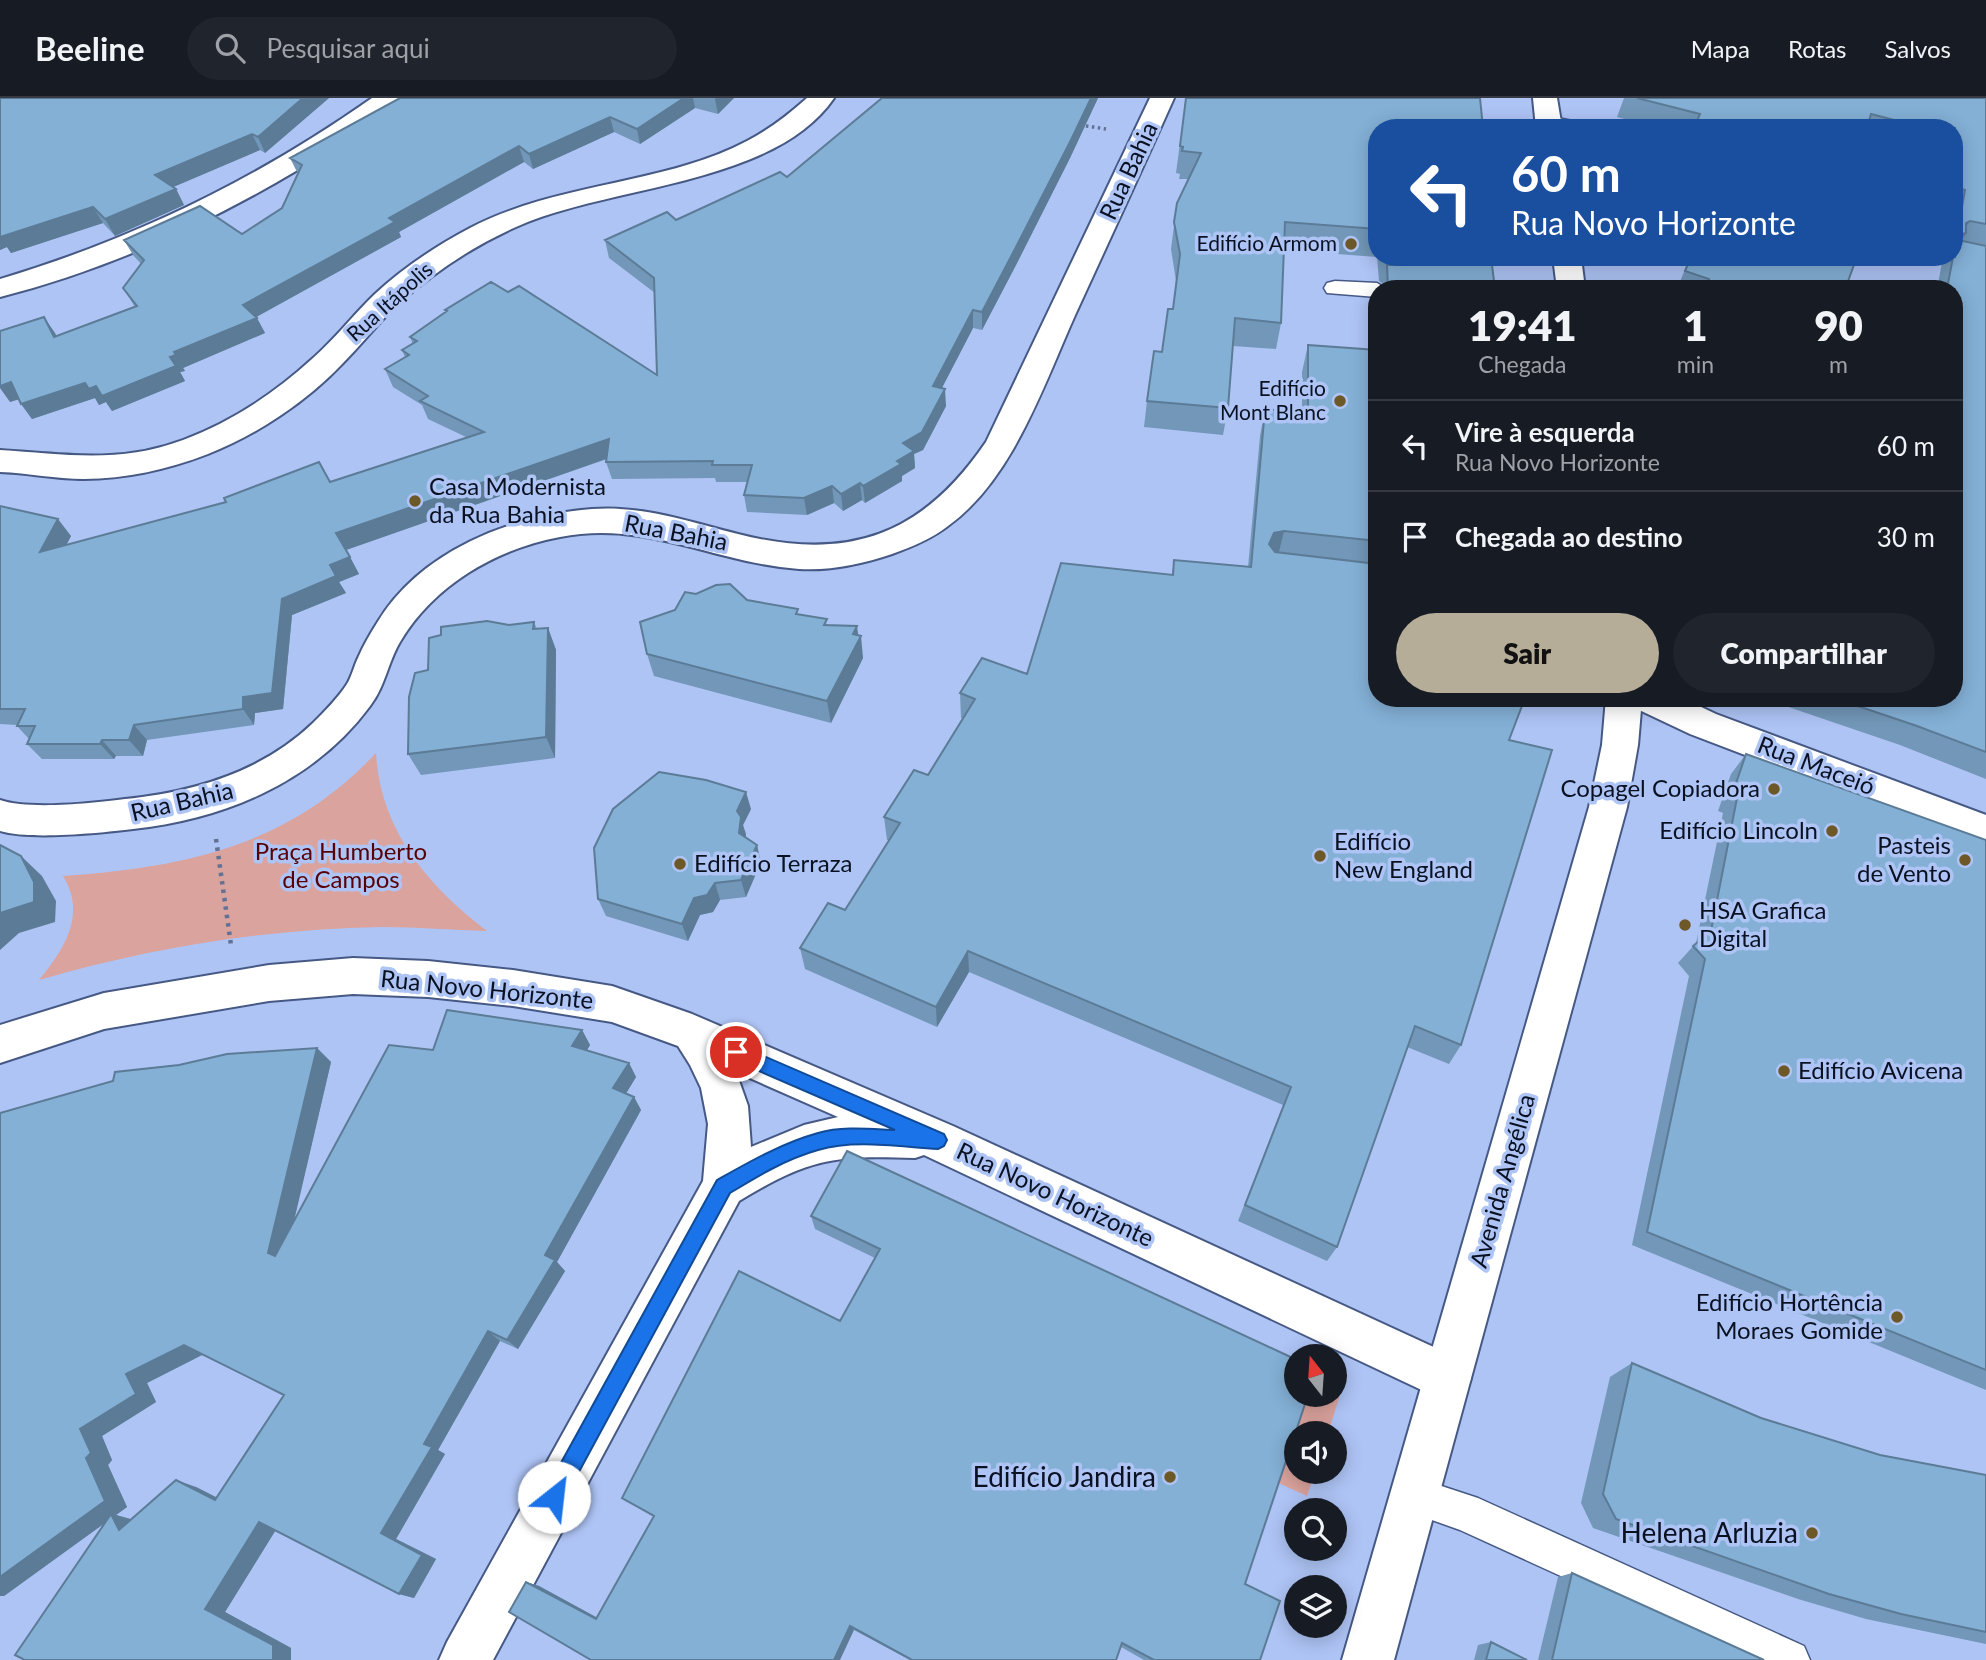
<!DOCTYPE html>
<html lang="pt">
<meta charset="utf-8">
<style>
body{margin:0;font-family:Lato,sans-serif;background:#20242c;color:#f1f3f6;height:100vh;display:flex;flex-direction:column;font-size:26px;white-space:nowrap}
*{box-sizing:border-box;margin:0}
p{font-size:23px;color:#9ea1a6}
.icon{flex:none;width:38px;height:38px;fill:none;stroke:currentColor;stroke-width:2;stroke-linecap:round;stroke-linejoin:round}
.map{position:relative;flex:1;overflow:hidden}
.panel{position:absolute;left:1368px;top:182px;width:595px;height:427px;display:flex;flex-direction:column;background:#171b24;border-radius:28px;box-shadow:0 4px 18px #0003}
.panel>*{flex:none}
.guide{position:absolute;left:1368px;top:21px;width:595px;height:147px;border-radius:28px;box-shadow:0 4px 18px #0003;background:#1a4fa0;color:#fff;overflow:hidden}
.needle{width:46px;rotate:343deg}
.buttons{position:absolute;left:1284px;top:1246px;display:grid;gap:14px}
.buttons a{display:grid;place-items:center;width:63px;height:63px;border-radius:50%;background:#171b24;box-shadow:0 4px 18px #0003;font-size:35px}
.pin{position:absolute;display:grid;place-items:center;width:60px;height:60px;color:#fff;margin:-30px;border:4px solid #fff;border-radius:50%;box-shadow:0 2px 7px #0007}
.me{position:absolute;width:77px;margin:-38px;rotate:29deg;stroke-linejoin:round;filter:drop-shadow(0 0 5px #0008)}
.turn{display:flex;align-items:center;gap:24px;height:147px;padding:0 28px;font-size:32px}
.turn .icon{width:91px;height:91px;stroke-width:2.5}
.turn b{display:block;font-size:49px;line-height:60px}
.eta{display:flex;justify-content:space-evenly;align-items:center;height:119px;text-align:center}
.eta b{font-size:42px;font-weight:800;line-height:49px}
.action{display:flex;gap:14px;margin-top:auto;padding:14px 28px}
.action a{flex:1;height:80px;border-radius:42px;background:#b6ad99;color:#111;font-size:28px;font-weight:800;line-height:80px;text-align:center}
.action a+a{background:#20242c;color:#f1f3f6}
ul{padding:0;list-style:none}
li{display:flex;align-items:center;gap:21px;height:91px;padding:0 28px;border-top:2px solid #363941}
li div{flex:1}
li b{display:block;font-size:26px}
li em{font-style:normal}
header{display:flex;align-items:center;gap:42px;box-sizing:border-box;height:98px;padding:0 35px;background:#171b24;border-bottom:2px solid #363941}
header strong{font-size:33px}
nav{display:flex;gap:38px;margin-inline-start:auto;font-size:24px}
.search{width:490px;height:63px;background:#20242c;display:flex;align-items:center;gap:18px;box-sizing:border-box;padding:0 24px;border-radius:38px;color:#9ea1a6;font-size:26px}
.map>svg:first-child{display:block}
</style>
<header>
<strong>Beeline</strong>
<div class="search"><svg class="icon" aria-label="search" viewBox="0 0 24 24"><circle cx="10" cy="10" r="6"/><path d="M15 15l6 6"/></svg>Pesquisar aqui</div>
<nav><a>Mapa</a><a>Rotas</a><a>Salvos</a></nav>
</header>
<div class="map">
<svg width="1986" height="1562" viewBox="0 0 1986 1562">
<rect width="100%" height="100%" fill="#aec4f5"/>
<path fill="#dba39d" d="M376 655C380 732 428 788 487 833 452 832 416 829 381 829 265 831 150 850 39 882 64 852 87 816 63 778 186 769 289 748 376 655Z
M1335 1295 1340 1297 1328 1335H1297V1374H1315L1307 1398 1274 1383 1303 1297Z"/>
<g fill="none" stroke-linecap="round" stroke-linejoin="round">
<g stroke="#465984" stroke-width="3">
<path id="service" d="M1548 18 1587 26 1590 30 1541 28 1538 24Z
M1335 183 1377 185 1387 191H1377V199L1327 195 1324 190 1327 185Z
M1414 1379 1478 1400 1804 1548 1810 1562H1745L1460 1432 1401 1411 1395 1398 1401 1385Z"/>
</g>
<g stroke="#465984" stroke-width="4">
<path id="minor" d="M372 0H400C388 18 359 33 341 45 236 113 121 168 0 199V181C134 141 257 81 372 0Z
M807 0H834C774 88 608 87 516 129 473 148 433 175 397 207 378 225 362 246 343 265 306 304 258 336 208 356 169 371 126 381 84 381 56 381 28 375 0 374V352C65 356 119 366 183 342 231 324 275 295 312 261 335 241 353 217 375 196 403 170 436 148 470 130 558 84 664 87 747 43 770 31 788 17 807 0Z
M1150 0H1174C1142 72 1109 143 1076 215 1044 286 1013 381 948 428 931 441 912 449 892 456 862 466 830 473 799 471 715 465 647 422 560 439 496 451 434 487 400 544 388 564 385 589 370 608 314 684 225 721 133 731 101 735 29 742 0 733V702C29 712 94 705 125 701 194 694 262 674 313 625 324 614 338 600 347 586 352 578 354 568 358 560 363 548 370 536 377 525 420 453 511 417 592 411 642 407 691 424 738 436 848 464 922 438 986 344Z
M1630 600H1682L1716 616 1986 717V749L1690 636 1635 610Z
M353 860 428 863 513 872 612 888 692 916 953 1028 1464 1263 1471 1280 1464 1297 1447 1304 924 1057 915 1060C834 1057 810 1060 739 1103L493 1562H439L447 1544 703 1083 708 1026 701 990 690 967 678 948 612 924 513 908 428 899 353 896 269 903 104 931 0 965V927L104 895 269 867ZM736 974 838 1019 804 1027 751 1049 748 1008Z"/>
</g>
<g stroke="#465984" stroke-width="4">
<path id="secondary" d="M1533 0H1557L1562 30H1536Z
M1553 159H1581L1585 191H1557Z
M1606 600H1642L1638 647 1627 709 1394 1562H1342L1589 709 1602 647Z"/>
</g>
<path stroke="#637294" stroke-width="3.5" stroke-dasharray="2.5 3.5" stroke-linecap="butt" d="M1080 27 1106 31"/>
<path stroke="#637294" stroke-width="4.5" stroke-dasharray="3.5 5" stroke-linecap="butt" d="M216 741 231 847"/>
<use href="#service" fill="#fff" fill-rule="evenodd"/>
<use href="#minor" fill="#fff" fill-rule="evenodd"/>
<use href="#secondary" fill="#fff" fill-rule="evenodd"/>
</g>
<path fill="#7297b8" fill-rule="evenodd" d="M0 0H329L265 55 260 52 173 89 176 91 184 107 115 138 103 125 11 155 7 149 0 152Z
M400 0H734L718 16 695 10 640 46 614 34 533 71 524 64 399 134 401 139 256 219 265 235 183 270 185 273 180 274 185 283 112 313 106 304 99 307 95 300 32 321 18 301 10 304 55 235 56 238 135 209 123 190 141 166 133 157 124 142 242 136 282 110 298 76 290 60Z
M882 0H1098L1070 60 1016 167 982 232 973 230 942 290 946 308 923 352 914 356 915 370 902 378V383L865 405 862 402 843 413 834 405 807 417 747 414 744 397 747 384H716L715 380 612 381 606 364 607 361 346 452 359 476 339 484 346 495 292 517 283 611 255 615 254 627 147 642 143 658H116L114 661H42L27 646 29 641 17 628V627L0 626V408L71 438 66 447 330 384 466 339 428 321 422 307 393 289 385 271 405 259 402 252 413 246 410 239 445 214V212L508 194 657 277 655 195 609 160 605 142 676 122 787 79Z
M1186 0 1377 30V159H1491L1495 191H1380L1382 185 1379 183 1377 159 1284 152 1281 225 1276 251 1233 248 1228 310 1223 337 1144 329 1147 303 1162 254 1173 211 1176 183 1171 151 1177 105 1188 81H1179L1180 76 1176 75Z
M1624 0H1986V681L1900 647 1762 600H1955V191H1937L1943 159H1955V30H1660L1617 19Z
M1690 159H1837L1846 189 1854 191H1677Z
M1308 247 1377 252V600L1509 642 1461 947 1449 966 1407 949 1337 1149 1327 1163 1238 1123 1283 1007 969 874 937 929 805 871 800 850 845 812 889 742H887L884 719 928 677 963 621 961 620 960 595 1027 576 1172 477 1174 462 1248 469 1260 338 1265 311 1302 314V274Z
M696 496 747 502 799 516 858 537 863 560 831 625 654 578 647 556 675 512Z
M534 524 537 531 548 530 556 552 555 660 421 677 408 656 428 572 509 527Z
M1746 656 1986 742V1292L1632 1147 1689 878 1678 865 1696 845 1723 715 1718 713 1731 676Z
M751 711 743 727 746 739 761 764 746 799 720 802 713 814 700 817 688 843 606 818 598 801Z
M582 932 590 947 587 952 629 965 636 979 626 995 634 999 641 1012 557 1164 565 1173 518 1251 500 1243 438 1352 445 1356 396 1441 436 1461 414 1500 399 1496 275 1433 225 1514 291 1550 22 1562 105 1425 4 1498 317 950 331 964 294 1121 433 952ZM202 1257 284 1297 216 1399 196 1389 131 1421 116 1417 127 1409 108 1367 112 1362 102 1338 156 1304 147 1285Z
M847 1053 1245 1486 1260 1562H1144L1121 1549 1116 1562H910L854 1532 591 1562 526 1484 539 1488 597 1520 654 1419 622 1400 840 1223 875 1160 815 1131 811 1118Z
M1632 1265 1761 1320 1880 1357 1986 1377V1546L1866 1521 1798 1501 1593 1430 1581 1405 1610 1279Z
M1572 1475 1764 1562H1538L1558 1479Z
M1491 1544 1527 1562H1474L1478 1547Z"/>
<path fill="#5c7b96" d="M303 0H329L265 55 258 39Z
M684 0H693L695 10 640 46 637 31Z
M716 0H734L718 16 715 1Z
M1091 0H1098L1070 60 1016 167 982 232V214Z
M610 19 614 34 533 71 529 56Z
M252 36 260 52 164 93 155 77Z
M519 48 524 64 399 134 401 139 251 222 243 207 389 120Z
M176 91 184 107 115 138 105 121Z
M93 109 103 125 11 155 7 149 0 152V135Z
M1970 123 1961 136 1966 135 1955 153 1958 137 1966 125Z
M973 212V230L934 305 933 288Z
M44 219 55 235 64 255 54 239Z
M257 220 265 235 183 270 185 273 180 274 185 283 112 313 106 304 99 307 95 300 32 321 21 306 170 259 174 254Z
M11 284 23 300 10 304 0 290V288Z
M945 291 946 308 923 352 914 356 915 370 902 378V383L865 405 863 388 903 345Z
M609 341 614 358 346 452 336 435Z
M860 385 862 402 843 413 841 396Z
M832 388 834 405 807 417 804 400Z
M58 421 71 438 54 471 40 454Z
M1284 433 1278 458 1269 446 1274 435Z
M350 459 359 476 339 484 346 495 292 517 283 611 255 615 254 627 243 611V599L282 501 330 467Z
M857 528 859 542 861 538 863 560 831 625 827 603Z
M548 530 556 552 555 660 546 639Z
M134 627 147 642 143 658 129 642Z
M102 642 116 658 114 661 100 646Z
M746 694 751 711 743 727 746 736 744 752 739 735 737 713Z
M757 747 761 764 746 799 741 782Z
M21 758 42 778 56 803 55 824 19 835 0 852V815Z
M715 785 720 802 713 814 700 817 688 843 682 826 694 800Z
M968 853 969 874 937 929 936 909Z
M582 932 590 947 581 962 572 948Z
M317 950 331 964 284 1166 268 1155Z
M629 965 636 979 621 1004 613 990Z
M634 999 641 1012 557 1164 565 1173 518 1251 507 1242 545 1157Z
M488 1233 500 1243 438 1352 445 1356 396 1441 436 1461 414 1500 399 1496 381 1435 424 1346Z
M184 1247 202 1257 147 1285 156 1304 102 1338 112 1362 108 1367 127 1409 116 1417 133 1422 119 1432 113 1419 4 1498H0V1479L86 1360 80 1331 126 1276Z
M176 1382 196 1389 233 1408 215 1402Z
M259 1424 277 1430 225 1514 291 1550V1562H273L205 1511Z
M526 1484 539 1488 607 1525 596 1521Z
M850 1528 854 1532 840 1562H834Z"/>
<path fill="#84b0d6" stroke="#5c7b96" stroke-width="2" d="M0 0H303L258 39 252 36 155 77 176 91 105 121 93 109 0 139Z
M400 0H684L637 31 610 19 529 56 519 48 389 120 395 124 243 207 257 220 174 254 176 257 170 259 176 268 102 298 96 288 89 291 85 285 21 306 11 284 0 288V233L44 219 54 239 137 208 123 190 144 162 124 142 200 108 242 136 282 110 302 67 290 60Z
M882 0H1091L1071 42 1016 149 982 214 973 212 933 288 945 291 922 334 903 345 914 353 897 363 901 366 863 388 860 385 841 396 832 388 804 400 744 397 752 367H712L713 363 606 364 609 341 336 435 350 459 330 467 336 478 282 501 272 595 243 599V611L134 627 129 642H102L100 646H27L35 628H17L25 611H0V408L58 421 40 454 226 404 224 400 319 364 330 384 484 334 420 303 428 298 385 271 409 257 402 252 417 243 410 239 447 213 445 212 491 184 508 194 519 188 657 277 654 180 605 142 667 114 676 122 780 74 787 79Z
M1186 0H1480L1483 30H1377V131L1285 124 1281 225 1235 220 1228 310 1147 303 1154 253 1162 254 1168 211H1173L1180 156 1174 124 1177 105 1201 55 1182 53 1183 49 1180 48Z
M1637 0H1986V126L1970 123 1966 125V135L1958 137V142L1986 148V654L1917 628 1834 600H1955V191H1947L1953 159H1955V148L1965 92 1955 89V30H1925L1871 16 1867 30H1694L1700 16Z
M1391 159H1491L1495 191H1388L1387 167H1394L1397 164Z
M1691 159H1837L1855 164 1846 189 1854 191H1704L1709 181 1685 173Z
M1308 247 1377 252V443L1284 433 1274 435 1269 446 1275 454 1377 466V600H1525L1509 642 1552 652 1461 947 1415 928 1337 1149 1245 1107 1291 989 968 853 936 909 800 850 828 805 845 812 900 725 884 719 914 672 928 677 975 601 960 595 982 560 1027 576 1061 465 1173 477 1174 462 1251 469 1265 311 1308 315Z
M730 486 747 502 798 511 796 516 827 521 824 527 857 528 853 536 861 538 827 603 647 556 640 524 675 512 685 494 696 496 716 487Z
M487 523 509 527 534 524 533 531 548 530 546 639 408 656 409 599 415 575 428 572 429 540 441 537V529Z
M1746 656 1986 742V1272L1647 1134 1705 861 1693 848 1711 833 1738 695 1733 694Z
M659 674 706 682 746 694 737 713 741 719 739 735 757 747 741 782 715 785 707 797 694 800 682 826 598 801 594 750 613 711Z
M0 747 21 758 34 784V804L0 815Z
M447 912 582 932 572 948 629 965 613 990 634 999 545 1157 555 1162 507 1242 488 1233 424 1346 432 1349 381 1435 422 1457 399 1496 259 1424 205 1511 273 1547V1562H22L23 1561 15 1557 111 1416 119 1432 176 1382 215 1402 284 1297 184 1247 126 1276 136 1296 80 1331 91 1355 86 1360 105 1403 0 1479V1015L113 983 115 974 179 967 227 956 317 950 268 1155 275 1158 389 947 433 952Z
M847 1053 1297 1262V1297H1308L1245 1486 1280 1503 1260 1562H1154L1122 1545 1116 1562H912L850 1528 834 1562H591L509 1514 526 1484 596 1521 654 1418 622 1400 739 1173 840 1223 880 1151 811 1118Z
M1632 1265 1761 1320 1880 1357 1986 1377V1534L1901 1516 1829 1496 1616 1421 1603 1396Z
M1572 1475 1764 1562H1552Z
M1491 1544 1527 1562H1486Z"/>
<path fill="#1a73e8" stroke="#114b97" stroke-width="2" d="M736 946 944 1036 947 1042 944 1048 938 1051C900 1049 855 1041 818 1052 786 1061 758 1078 730 1095L561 1407 554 1410 546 1407 544 1399 546 1392 717 1082C749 1064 782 1045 818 1035 842 1028 870 1031 895 1032L729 960 727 954 729 949Z"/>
<g fill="#6d5827" stroke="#aec4f5" stroke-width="2.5">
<circle cx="1351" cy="146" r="7"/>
<circle cx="1340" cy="303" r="7"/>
<circle cx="415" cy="403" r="7"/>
<circle cx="1774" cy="691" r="7"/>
<circle cx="1832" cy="733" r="7"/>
<circle cx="1320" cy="758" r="7"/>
<circle cx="1965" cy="762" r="7"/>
<circle cx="680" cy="766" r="7"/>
<circle cx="1685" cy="827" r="7"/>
<circle cx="1784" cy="973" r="7"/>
<circle cx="1897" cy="1219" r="7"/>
<circle cx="1170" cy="1379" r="7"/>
<circle cx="1812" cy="1435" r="7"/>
</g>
<g text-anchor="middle" stroke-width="7" stroke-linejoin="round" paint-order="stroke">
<g font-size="21" fill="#0a1122" stroke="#aec4f5" text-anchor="end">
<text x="1337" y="153">Edifício Armom</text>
<text x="1326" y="298">Edifício<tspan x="1326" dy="24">Mont Blanc</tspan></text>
</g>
<g font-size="21" fill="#0a1122" stroke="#aec4f5">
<text transform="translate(390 204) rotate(-42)" y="7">Rua Itápolis</text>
</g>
<g font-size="24" fill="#0a1122" stroke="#aec4f5">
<text transform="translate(1129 73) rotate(-65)" y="8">Rua Bahia</text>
<text transform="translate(676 435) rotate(11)" y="8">Rua Bahia</text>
<text transform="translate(1816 668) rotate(21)" y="8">Rua Maceió</text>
<text transform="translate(182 704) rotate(-13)" y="8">Rua Bahia</text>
<text transform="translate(487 892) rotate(6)" y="8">Rua Novo Horizonte</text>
<text transform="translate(1503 1083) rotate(-74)" y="8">Avenida Angélica</text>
<text transform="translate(1055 1097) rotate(25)" y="8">Rua Novo Horizonte</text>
</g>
<g font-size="24" fill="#0a1122" stroke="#aec4f5" text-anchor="start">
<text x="429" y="397">Casa Modernista<tspan x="429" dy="28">da Rua Bahia</tspan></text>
<text x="1760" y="699" text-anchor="end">Copagel Copiadora</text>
<text x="1818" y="741" text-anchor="end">Edifício Lincoln</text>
<text x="1334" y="752">Edifício<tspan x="1334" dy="28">New England</tspan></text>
<text x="1951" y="756" text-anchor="end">Pasteis<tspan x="1951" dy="28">de Vento</tspan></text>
<text x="694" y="774">Edifício Terraza</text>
<text x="1699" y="821">HSA Grafica<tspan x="1699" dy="28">Digital</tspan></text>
<text x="1798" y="981">Edifício Avicena</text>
<text x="1883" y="1213" text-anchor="end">Edifício Hortência<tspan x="1883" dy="28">Moraes Gomide</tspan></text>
</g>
<g font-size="24" fill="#580007" stroke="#aec4f5">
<text x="341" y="762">Praça Humberto<tspan x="341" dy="28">de Campos</tspan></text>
</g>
<g font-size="28" fill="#0a1122" stroke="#aec4f5" text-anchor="end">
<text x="1156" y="1389">Edifício Jandira</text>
<text x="1798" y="1445">Helena Arluzia</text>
</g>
</g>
</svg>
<div class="buttons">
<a><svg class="needle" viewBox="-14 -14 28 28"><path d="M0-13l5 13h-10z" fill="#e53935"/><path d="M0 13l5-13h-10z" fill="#9ea1a6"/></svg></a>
<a><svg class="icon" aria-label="sound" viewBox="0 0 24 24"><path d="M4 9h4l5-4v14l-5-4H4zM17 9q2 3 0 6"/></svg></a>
<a><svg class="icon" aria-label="search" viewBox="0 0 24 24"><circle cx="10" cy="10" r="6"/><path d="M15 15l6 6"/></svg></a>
<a><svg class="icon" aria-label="layers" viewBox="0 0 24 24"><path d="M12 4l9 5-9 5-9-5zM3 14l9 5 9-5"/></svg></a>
</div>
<div class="pin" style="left:736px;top:954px;background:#d93025"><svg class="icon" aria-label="arrive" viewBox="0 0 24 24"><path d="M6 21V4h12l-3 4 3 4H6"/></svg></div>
<svg class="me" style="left:554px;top:1399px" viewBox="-20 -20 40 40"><circle r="19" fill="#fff"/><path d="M0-13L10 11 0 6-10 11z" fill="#1a73e8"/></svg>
<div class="guide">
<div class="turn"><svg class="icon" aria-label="left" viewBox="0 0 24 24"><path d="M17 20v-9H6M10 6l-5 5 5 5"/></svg><div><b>60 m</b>Rua Novo Horizonte</div></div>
</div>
<section class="panel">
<div class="eta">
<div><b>19:41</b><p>Chegada</p></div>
<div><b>1</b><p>min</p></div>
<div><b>90</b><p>m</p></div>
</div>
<ul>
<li><svg class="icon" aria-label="left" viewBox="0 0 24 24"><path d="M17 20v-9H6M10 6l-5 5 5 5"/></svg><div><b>Vire à esquerda</b><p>Rua Novo Horizonte</p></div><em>60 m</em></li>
<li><svg class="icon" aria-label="arrive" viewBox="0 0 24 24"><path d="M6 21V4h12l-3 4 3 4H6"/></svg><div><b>Chegada ao destino</b></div><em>30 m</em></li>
</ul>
<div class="action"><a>Sair</a><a>Compartilhar</a></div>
</section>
</div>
